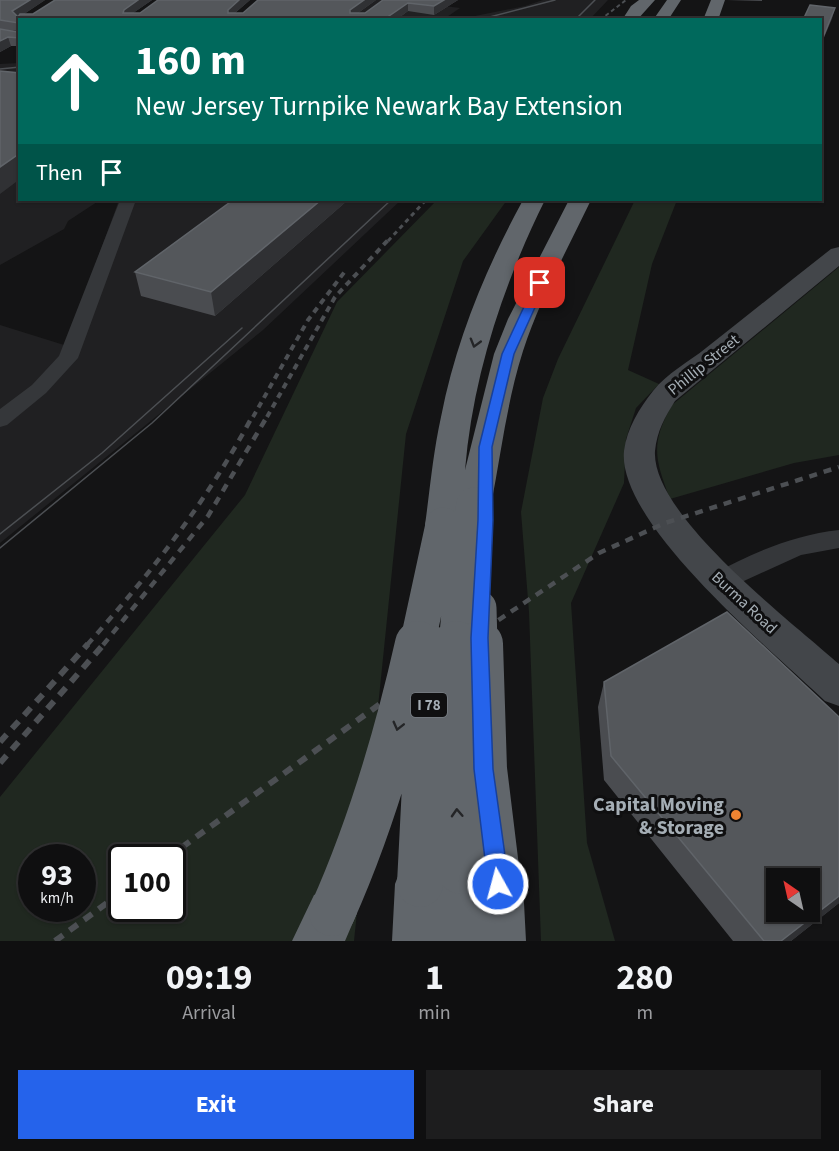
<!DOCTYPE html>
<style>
body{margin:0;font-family:"Source Sans 3",sans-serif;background:#1d1d1e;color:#f1f3f6;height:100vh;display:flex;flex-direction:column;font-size:22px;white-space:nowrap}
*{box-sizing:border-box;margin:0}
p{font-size:20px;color:#9b9c9f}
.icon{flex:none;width:33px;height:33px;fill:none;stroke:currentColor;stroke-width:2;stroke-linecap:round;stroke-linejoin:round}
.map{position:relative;height:941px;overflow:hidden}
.drawer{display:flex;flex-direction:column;background:#0f0f10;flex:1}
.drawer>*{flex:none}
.banner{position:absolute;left:18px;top:18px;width:804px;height:183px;border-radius:0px;box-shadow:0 2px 4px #0004,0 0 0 2px #2f2f30;background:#00695c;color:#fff;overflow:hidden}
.needle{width:39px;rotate:326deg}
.fabs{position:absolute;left:766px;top:868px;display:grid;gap:12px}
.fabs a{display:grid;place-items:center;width:54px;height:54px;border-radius:0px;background:#0f0f10;box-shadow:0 2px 4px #0004,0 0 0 2px #2f2f30;font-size:30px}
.speed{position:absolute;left:18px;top:844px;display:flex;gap:12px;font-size:30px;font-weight:700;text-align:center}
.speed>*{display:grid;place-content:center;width:78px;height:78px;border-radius:50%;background:#0f0f10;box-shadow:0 2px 4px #0004,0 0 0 2px #2f2f30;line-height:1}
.speed small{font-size:15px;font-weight:400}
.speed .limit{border:3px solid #111;border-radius:9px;background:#fff;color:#111}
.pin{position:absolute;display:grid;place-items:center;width:51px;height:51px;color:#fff;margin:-26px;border-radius:12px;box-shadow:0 3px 9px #0006}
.me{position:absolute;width:66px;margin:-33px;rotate:353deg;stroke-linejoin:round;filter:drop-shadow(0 0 4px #0008)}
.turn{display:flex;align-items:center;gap:21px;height:126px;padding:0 18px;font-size:27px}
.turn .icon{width:78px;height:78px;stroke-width:2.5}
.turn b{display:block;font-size:42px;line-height:51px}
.then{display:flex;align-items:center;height:57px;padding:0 18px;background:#0003;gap:12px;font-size:22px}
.eta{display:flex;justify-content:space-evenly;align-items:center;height:102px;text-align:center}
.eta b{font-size:36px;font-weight:700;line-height:42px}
.button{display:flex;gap:12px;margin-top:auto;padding:12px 18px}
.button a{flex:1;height:69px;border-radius:0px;background:#2563eb;color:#fff;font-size:24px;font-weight:700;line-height:69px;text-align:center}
.button a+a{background:#1d1d1e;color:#f1f3f6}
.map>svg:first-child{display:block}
</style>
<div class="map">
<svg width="839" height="941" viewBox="0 0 839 941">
<rect width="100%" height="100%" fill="#141415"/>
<path fill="#202022" d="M309 0H398L460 8 444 19 282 20Z
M543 0H608L590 19H460L525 6Z
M19 63 20 200H100L68 221 64 229 0 265V64Z
M119 200H401L263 330 0 543V416L42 380 0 413V325L64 345 60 354 67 342Z"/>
<path fill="#202820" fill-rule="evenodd" d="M437 200H507L463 261 406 434 354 941H0V797L245 495 337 302ZM32 858H82V909H32ZM122 858H172V909H122Z
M635 200H677L652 264 628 370 659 384 636 408 626 439 624 483 571 603 587 843 615 941H541L529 612 521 512 543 398 558 359Z
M839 267V455L794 463 670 499C655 459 650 444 672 405Z"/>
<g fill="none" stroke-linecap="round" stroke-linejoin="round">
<path fill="#35373a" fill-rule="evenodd" d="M120 200H136L78 358 46 393 7 425 0 427V409L32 385 59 356Z
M839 530V548L801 555 722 591 713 588 709 581 713 574C753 553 793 535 839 530Z"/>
<path fill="#43464a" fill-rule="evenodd" d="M20 18 25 20H20V28L0 36V26Z
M839 247V266L675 401C665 417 657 431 655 451 651 515 792 622 839 664V706L825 701C774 652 617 524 624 451 627 428 639 409 653 391 666 374 690 361 706 348 748 315 789 282 831 249Z"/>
<path fill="#61666b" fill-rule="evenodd" d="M639 0H655L637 20H622L631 6Z
M667 0H681L668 20H653Z
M711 0H725L718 20H703Z
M523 200H545C503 285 473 375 465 470L494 354 508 319 569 200H591C567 250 540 299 523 351 507 401 501 454 491 505L486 514 474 517 462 513 461 525 455 534 443 538 431 534 425 525C430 489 433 453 441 417 456 340 486 268 523 200Z
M461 846 478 854 483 865 498 859 516 866 523 884 526 941H392L395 884 402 866 420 859 438 867 444 854Z
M332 888 350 895 357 913 345 941H292L314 895Z"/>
<path stroke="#4c4f53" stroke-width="1.5" d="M478 20 555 0
M575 20 595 0
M0 69 20 67
M0 534 102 453 242 328
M0 548 152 423 391 200"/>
<path stroke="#4c4f53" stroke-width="2" stroke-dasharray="4 3" stroke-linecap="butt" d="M600 20 626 0"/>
<path stroke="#4c4f53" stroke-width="3" stroke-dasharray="4.5 4" stroke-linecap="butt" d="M388 241 426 200"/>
<path stroke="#4c4f53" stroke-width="4" stroke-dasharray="6 5" stroke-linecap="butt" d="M253 417 308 320 346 270
M267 417 335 297 389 239"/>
<path stroke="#4c4f53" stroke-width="4.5" stroke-dasharray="8 7" stroke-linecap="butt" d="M87 645C151 573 208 500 253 415
M103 645 208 516 268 415
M461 645 599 553 665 523 839 467"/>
<path stroke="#4c4f53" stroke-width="6" stroke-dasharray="10 8" stroke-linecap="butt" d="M0 742 88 644
M0 763 104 644
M167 858 463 644
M55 941 122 892"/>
<path stroke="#61666b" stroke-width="35" d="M479 608 480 645
M417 645 443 525
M456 645 465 550 474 505"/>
<path stroke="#61666b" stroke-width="46" d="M456 644 455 734 461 871
M480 644 484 769 498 884
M420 884 432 649
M332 913C371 826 397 737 418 644"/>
</g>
<path fill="#4a4c50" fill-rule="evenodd" d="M0 0H45L24 14H33L55 0H152L133 13H140L158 0H250L235 13H243L376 0 358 13H365L383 0H458L434 15 408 11 396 20H20V46H11L0 52ZM0 29 17 31V32Z
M727 0H762V1Z
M233 200H348L215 316 141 296 135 272Z
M604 682 839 903 791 941H733L604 780 598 707Z"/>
<path fill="#303134" d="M30 0H45L15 20 12 11Z
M138 0H152L126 18 123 13 124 10Z
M239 0H250L229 18V20L228 10Z
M364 0H376L351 18 350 10Z
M444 0H458L434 15V6Z
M408 3V11L396 20H376Z
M835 8 832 19 820 47 822 40Z
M8 37 11 46 0 52V41Z
M20 153V179L0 194V167Z
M321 200H348L215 316 211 292Z
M839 896V903L791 941H781Z"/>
<path fill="#54575b" stroke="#606469" stroke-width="1.5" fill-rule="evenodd" d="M0 0H30L12 11 18 17 20 14H33L55 0H138L124 10 123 13H140L158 0H239L228 10V13H243L258 0H364L350 10V13H365L383 0H444L434 6 408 3 386 18 376 20H344L332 18 329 20H20V38L8 37 0 41V29L17 32 19 23 0 20Z
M810 5 835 8 822 40H820V20H803Z
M0 71 20 73V153L0 167Z
M233 200H321L211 292 135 272Z
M727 612 839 717V896L781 941H764L611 756 604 682ZM777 879H810V912H777Z"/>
<defs><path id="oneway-chevron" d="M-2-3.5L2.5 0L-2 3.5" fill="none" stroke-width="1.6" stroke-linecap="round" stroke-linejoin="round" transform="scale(1.5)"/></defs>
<g stroke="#242527">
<use href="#oneway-chevron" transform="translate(475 343) rotate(106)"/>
<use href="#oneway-chevron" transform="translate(398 726) rotate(104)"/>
<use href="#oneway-chevron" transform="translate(457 813) rotate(-93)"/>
</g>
<path fill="#2563eb" stroke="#184099" stroke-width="1.5" d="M540 279 546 283 514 354 492 447 493 520 488 638 493 769 509 884 506 892 498 895 491 892 488 884 474 769 471 638 478 520 479 447 502 354 535 283Z"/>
<circle fill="#ef8432" stroke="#0f0f10" stroke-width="2" cx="736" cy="815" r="6"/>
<g text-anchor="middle" stroke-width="6" stroke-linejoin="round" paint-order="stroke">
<rect fill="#0f0f10" stroke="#787e84" stroke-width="1.5" x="411" y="693" width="36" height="24" rx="4.5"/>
<g font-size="15" font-weight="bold" fill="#a5aeb5">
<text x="429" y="710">I 78</text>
</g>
<g font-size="16" fill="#a5aeb5" stroke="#0f0f10">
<text transform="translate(703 364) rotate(-39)" y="6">Phillip Street</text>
<text transform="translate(745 602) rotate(43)" y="6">Burma Road</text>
</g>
<g font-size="20" font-weight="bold" fill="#a5aeb5" stroke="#0f0f10" text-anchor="end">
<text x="724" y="811">Capital Moving<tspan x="724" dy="23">&amp; Storage</tspan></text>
</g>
</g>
</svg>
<div class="fabs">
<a><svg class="needle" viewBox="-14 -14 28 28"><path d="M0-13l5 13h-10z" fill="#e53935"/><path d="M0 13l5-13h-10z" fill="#9b9c9f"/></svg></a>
</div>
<div class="speed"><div>93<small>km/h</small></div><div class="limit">100</div></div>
<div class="pin" style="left:540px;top:283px;background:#d93025"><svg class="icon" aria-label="arrive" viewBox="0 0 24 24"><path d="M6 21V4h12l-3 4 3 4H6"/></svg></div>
<svg class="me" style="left:498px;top:884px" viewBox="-20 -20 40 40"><circle r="17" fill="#2563eb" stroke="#fff" stroke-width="3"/><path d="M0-11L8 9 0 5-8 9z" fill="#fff"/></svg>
<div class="banner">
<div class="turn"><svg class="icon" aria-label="ahead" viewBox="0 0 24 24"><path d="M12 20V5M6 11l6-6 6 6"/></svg><div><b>160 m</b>New Jersey Turnpike Newark Bay Extension</div></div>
<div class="then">Then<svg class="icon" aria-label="arrive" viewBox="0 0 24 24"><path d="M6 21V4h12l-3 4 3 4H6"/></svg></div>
</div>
</div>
<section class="drawer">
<div class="eta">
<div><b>09:19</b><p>Arrival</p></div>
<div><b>1</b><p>min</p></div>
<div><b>280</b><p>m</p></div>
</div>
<div class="button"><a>Exit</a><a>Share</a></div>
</section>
